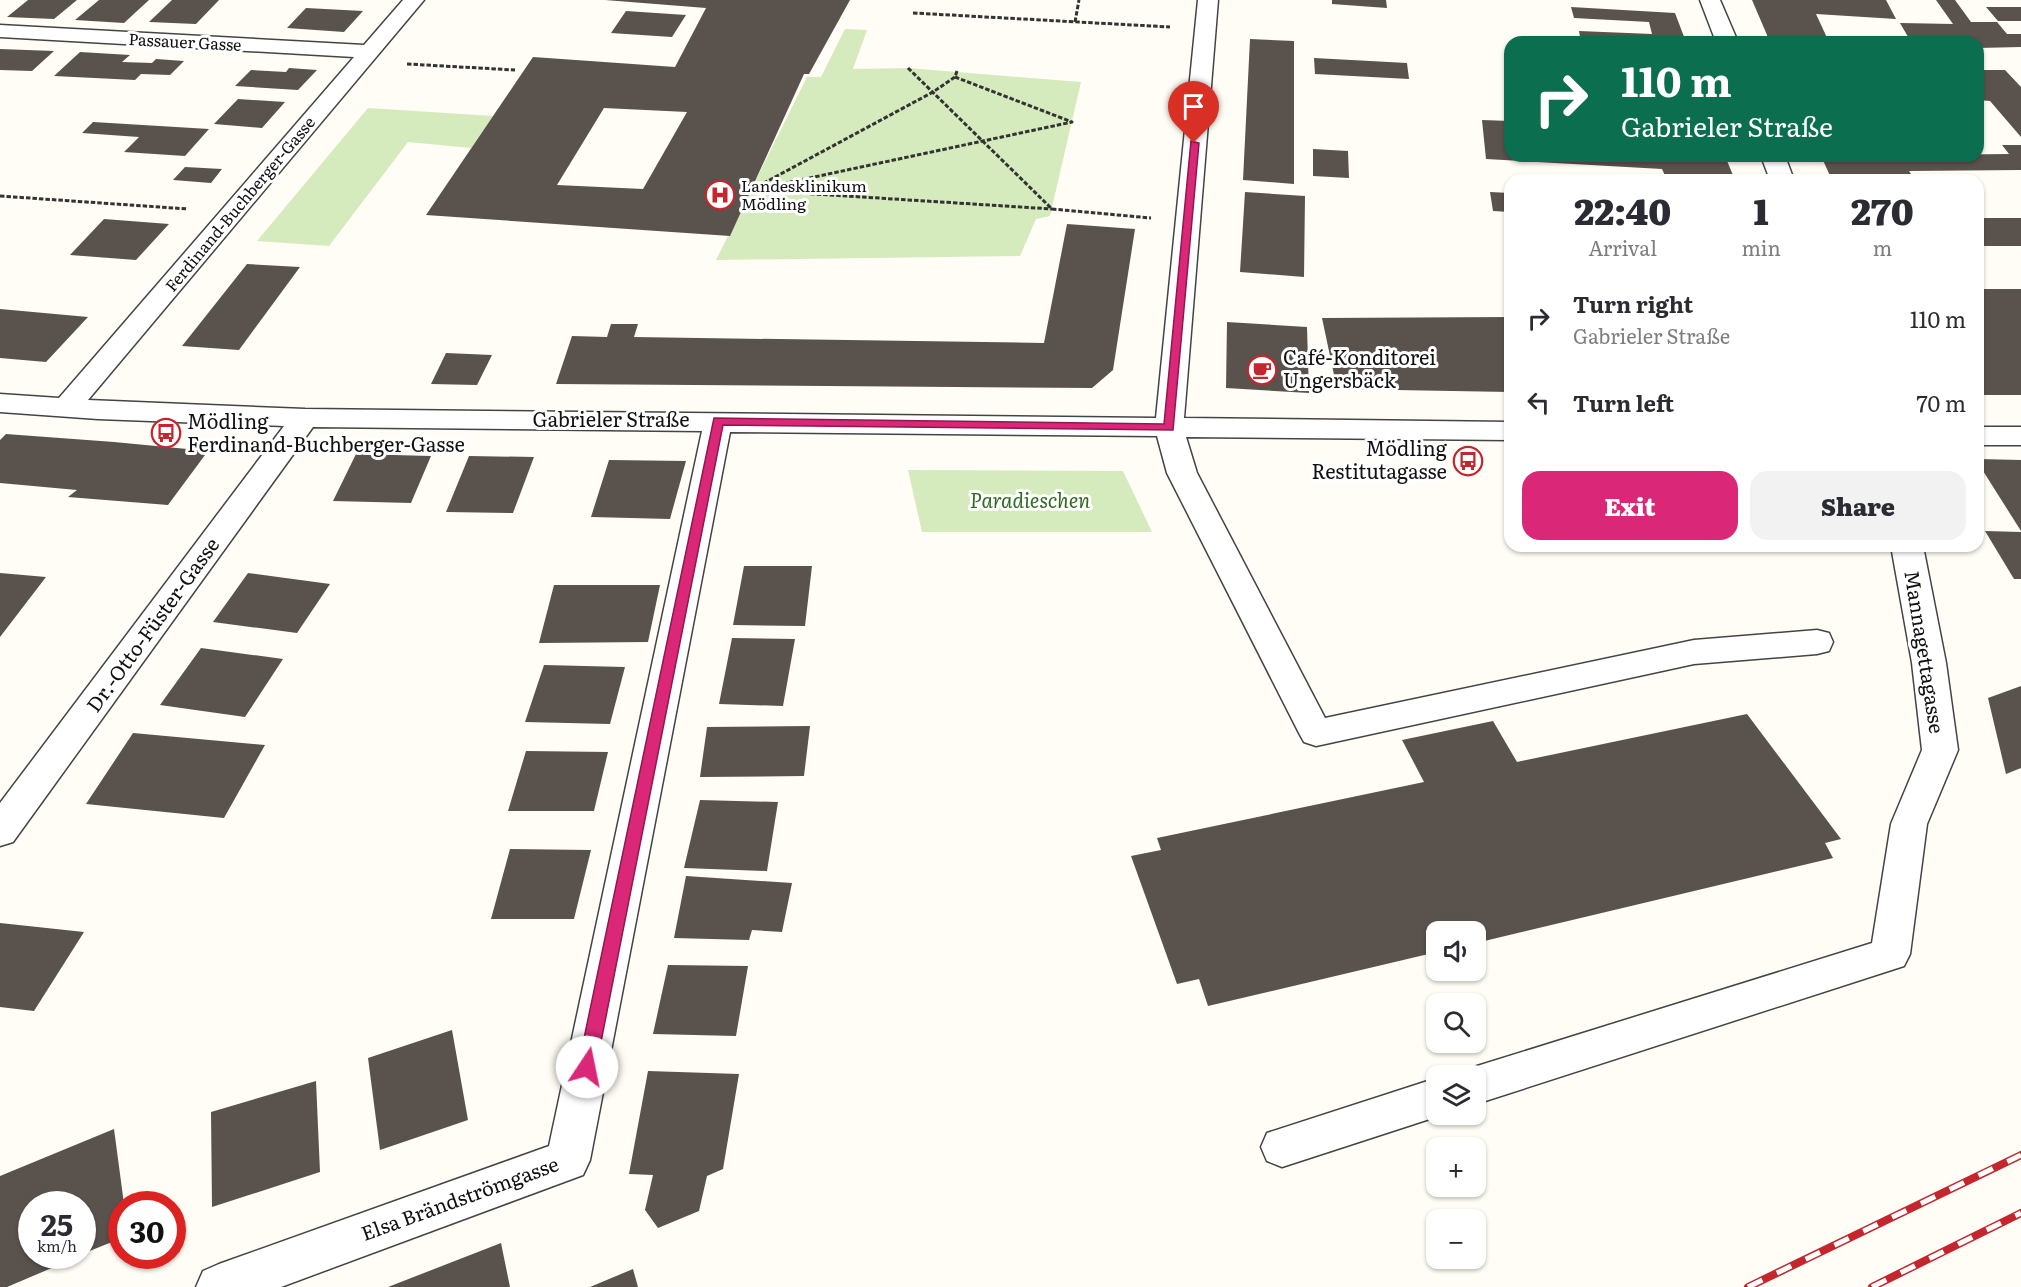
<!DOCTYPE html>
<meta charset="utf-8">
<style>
body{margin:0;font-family:Literata,serif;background:#f2f2f3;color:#2b2b33;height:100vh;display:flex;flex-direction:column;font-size:22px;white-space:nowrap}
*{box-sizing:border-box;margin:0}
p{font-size:20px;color:#7c7c81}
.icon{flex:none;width:33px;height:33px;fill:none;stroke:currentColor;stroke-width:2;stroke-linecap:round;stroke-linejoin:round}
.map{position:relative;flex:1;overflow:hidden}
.panel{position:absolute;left:1504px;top:174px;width:480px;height:378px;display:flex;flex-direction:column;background:#fff;border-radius:18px;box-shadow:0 2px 4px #0004}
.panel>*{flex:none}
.hud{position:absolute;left:1504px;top:36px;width:480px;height:126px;border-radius:18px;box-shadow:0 2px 4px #0004;background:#0b6e4f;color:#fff;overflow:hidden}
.fabs{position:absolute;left:1426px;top:921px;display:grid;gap:12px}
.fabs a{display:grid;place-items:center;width:60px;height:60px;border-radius:12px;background:#fff;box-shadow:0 2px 4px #0004;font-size:30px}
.speed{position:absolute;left:18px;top:1191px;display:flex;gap:12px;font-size:30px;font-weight:700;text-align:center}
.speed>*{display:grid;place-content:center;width:78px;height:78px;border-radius:50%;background:#fff;box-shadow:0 2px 4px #0004;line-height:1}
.speed small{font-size:15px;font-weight:400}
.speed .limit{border:9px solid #d22;background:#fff;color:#111}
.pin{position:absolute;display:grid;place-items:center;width:51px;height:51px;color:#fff;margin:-62px -26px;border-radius:50% 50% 50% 0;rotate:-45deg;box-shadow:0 0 6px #0007}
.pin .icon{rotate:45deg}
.me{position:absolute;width:66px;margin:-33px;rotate:11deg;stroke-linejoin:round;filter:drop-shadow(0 0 4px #0008)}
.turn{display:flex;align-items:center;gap:21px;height:126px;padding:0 18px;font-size:27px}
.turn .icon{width:78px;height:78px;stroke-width:2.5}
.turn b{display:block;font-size:42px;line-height:51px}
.eta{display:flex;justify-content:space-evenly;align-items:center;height:102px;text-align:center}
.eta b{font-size:36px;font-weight:800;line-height:42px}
.cta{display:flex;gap:12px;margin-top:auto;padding:12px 18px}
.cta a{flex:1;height:69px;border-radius:18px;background:#db2777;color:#fff;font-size:24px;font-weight:800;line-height:69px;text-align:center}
.cta a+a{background:#f2f2f3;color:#2b2b33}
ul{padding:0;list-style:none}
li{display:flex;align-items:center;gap:18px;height:84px;padding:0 18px}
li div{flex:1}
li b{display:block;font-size:22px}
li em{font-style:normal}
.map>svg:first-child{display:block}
</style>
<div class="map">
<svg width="2021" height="1287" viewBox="0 0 2021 1287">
<rect width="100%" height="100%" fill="#fffdf5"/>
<path fill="#d5ebbd" d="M845 29 867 30 853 69 908 68 1081 82 1050 216 1036 219 1020 256 716 260 807 77H821Z
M368 108 493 116 471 148 408 142 329 246 257 241Z
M908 470 1123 471 1152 532H922Z"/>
<path fill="#5a524d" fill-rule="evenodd" d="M28 0H77L54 19 7 17Z
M99 0H149L124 23 75 20Z
M172 0H219L196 24 149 22Z
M605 0H850L809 74H804L730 236 426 215 533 57 675 67 706 8ZM604 108 687 112 643 189 557 185Z
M1332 0H1386L1387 8 1332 4Z
M1752 0H1886L1896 19 1816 14 1829 42H1770Z
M1936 0H1955L1971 22H1997L2007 34H2021V47L1978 48V42H1911L1900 23 1953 24Z
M1571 7 1675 13 1686 42H1581L1579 31 1652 34 1649 22 1574 18Z
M1986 7H2021V21H1998Z
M306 8 363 11 344 32 287 28Z
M626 11 686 15 672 37 611 33Z
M1250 39 1294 41V184L1243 180Z
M0 49 54 51 32 71 0 70Z
M80 52 130 55 122 62 152 63 156 59 184 61 170 75 141 74 135 80 54 76Z
M1314 58 1407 63 1409 79 1315 74Z
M289 68 317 70 298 90 235 86 251 70 286 72Z
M1978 70H2005L2021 87V137L1990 101 1978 100Z
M238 99 285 102 262 128 214 124Z
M1482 120 1510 121V156H1725L1735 180H1667L1662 169 1486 159Z
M93 122 209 129 185 156 124 152 139 137 82 133Z
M2002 145H2021V170L1909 171 1915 180H1832L1821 156 2009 154Z
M1313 149 1348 151 1349 178 1313 176Z
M185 167 222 169 211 183 173 180Z
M1245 192 1305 196 1304 277 1240 272Z
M1490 192 1510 193V212L1493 211Z
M1978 218H2021V246H1978Z
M104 219 169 224 136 260 70 255Z
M1067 224 1135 229 1113 370 1092 388 556 384 572 336 607 337 611 324H638L634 337 1044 343Z
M247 264 300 267 239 350 182 346Z
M1978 289H2021V395H1978Z
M0 309 88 317 46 362 0 358Z
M1510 317V392L1337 389 1322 318Z
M1227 322 1307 327 1309 393 1226 388Z
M446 353 492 355 477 385 431 384Z
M6 434 114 442 208 451 168 505 68 497 77 490 0 483V440Z
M356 454 431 456 411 503 333 501Z
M469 456 534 457 513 513 446 512Z
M1978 459 2021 460V531L1978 463Z
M609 460 686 461 670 519 591 517Z
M1985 531 2021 532V579H2014Z
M744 566H812L805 626 733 625Z
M0 573 46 577 0 637Z
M248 573 330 584 297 633 213 622Z
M554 585H660L648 642 539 643Z
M732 638 795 639 783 706 719 704Z
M201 648 283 659 245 717 160 705Z
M544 665 625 667 610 724 525 722Z
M2021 686V768L2006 774 1988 698Z
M1747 714 1841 839 1825 843 1833 858 1476 943V932H1437V952L1208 1006 1199 979 1177 984 1131 856 1161 850 1157 838 1424 782 1402 740 1493 721 1517 762Z
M810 726 804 776 700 777 707 727Z
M133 733 265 745 224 818 86 804Z
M526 751 608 752 594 811H508Z
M700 800 778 802 767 871 684 868Z
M510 849 591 850 574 919H491Z
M686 876 792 883 782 932 752 930 749 940 674 938Z
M0 923 84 932 34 1011 0 1007Z
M668 965 748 966 736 1036 653 1034Z
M452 1030 468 1120 380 1150 368 1058Z
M648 1071 739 1074 723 1169 707 1176 699 1211 658 1228 645 1210 653 1175 629 1174Z
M316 1081 320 1172 212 1207 211 1112Z
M114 1129 124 1204 122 1238 82 1254V1204H32V1256H80L7 1287H0V1176Z
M501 1243 510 1287H388Z
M633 1269 638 1287H590Z"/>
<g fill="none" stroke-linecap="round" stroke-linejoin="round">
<g stroke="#444" stroke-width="3">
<path id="minor" d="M403 0H424L88 400 305 409 1156 418 1198 0H1218L1184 418 1510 422V440L1186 437 1197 473 1325 718 1694 640 1817 630 1829 633 1833 642 1829 651 1817 654 1694 664 1316 746 1304 742 1299 733 1167 473 1157 436 730 432 590 1160 583 1175 281 1287H196L203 1271 219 1264 549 1146 702 431 313 427 13 842 0 846V803L284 426 98 419 0 412V394L59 398 354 57 0 37V25L364 45Z
M1700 0H1720L1738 42H1716Z
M1761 156H1785L1794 180H1770Z
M1978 427H2021V445H1978Z
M1891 546H1923L1946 663 1958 750 1927 824 1910 954 1904 966 1476 1104V1076H1459L1461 1071 1872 943 1891 824 1922 750 1912 663Z
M1437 1078V1114H1445L1282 1167 1267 1161 1261 1147 1267 1133Z"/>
</g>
<path stroke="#333" stroke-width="3" stroke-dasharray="4.5 2" stroke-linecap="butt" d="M913 13 1170 27
M1075 22 1079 0
M407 64 515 70
M908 68 1052 209 1151 218
M957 71 955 77 933 92 751 190 1052 209
M758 189 1072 122 955 77
M0 196 188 209"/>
<use href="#minor" fill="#fff" fill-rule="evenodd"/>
<g stroke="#c4262e" stroke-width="8">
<path id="rail" d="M1748 1287 2021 1155
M1872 1287 2021 1213"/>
</g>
<use href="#rail" stroke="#fff" stroke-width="5" stroke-dasharray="16" stroke-linecap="butt"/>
</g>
<path fill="#db2777" stroke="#8e194d" stroke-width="1.5" d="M1191 141 1199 143 1173 430 723 425 596 1067 593 1073 587 1075 581 1073 578 1067 714 418 1164 424Z"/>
<defs>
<g id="hospital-ring" transform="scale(1.5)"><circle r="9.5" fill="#fff" stroke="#c4262e" stroke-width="1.5"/><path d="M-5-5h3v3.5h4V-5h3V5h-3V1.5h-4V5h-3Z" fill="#c4262e"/></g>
<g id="cafe-ring" transform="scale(1.5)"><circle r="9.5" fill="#fff" stroke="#c4262e" stroke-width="1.5"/><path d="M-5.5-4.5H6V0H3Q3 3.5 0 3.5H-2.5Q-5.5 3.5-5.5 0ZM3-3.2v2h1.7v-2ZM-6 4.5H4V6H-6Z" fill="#c4262e"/></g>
<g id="bus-ring" transform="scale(1.5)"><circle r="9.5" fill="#fff" stroke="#c4262e" stroke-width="1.5"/><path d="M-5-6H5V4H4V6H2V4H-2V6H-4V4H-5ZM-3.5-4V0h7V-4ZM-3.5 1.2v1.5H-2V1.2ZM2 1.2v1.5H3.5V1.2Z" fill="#c4262e"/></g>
</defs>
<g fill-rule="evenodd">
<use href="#hospital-ring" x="720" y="195"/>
<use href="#cafe-ring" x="1262" y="370"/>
<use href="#bus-ring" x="166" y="433"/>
<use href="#bus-ring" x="1468" y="461"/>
</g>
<g text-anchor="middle" stroke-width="6" stroke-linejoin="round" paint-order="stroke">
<g font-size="16" fill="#111" stroke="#fff">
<text transform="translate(185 42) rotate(3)" y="6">Passauer Gasse</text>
<text transform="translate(240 204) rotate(-50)" y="6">Ferdinand-Buchberger-Gasse</text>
</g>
<g font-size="16" fill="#111" stroke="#fff" text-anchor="start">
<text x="741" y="192">Landesklinikum<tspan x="741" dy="18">Mödling</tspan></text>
</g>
<g font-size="20" fill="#111" stroke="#fff" text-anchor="start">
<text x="1283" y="365">Café-Konditorei<tspan x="1283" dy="23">Ungersbäck</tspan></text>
<text x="187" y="429">Mödling<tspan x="187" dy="23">Ferdinand-Buchberger-Gasse</tspan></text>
<text x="1447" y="456" text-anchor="end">Mödling<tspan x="1447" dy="23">Restitutagasse</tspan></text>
</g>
<g font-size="20" fill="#111" stroke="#fff">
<text x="611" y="427">Gabrieler Straße</text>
<text transform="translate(153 625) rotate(-54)" y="7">Dr.-Otto-Füster-Gasse</text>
<text transform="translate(1924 652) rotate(81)" y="7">Mannagettagasse</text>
<text transform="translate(460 1199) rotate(-20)" y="7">Elsa Brändströmgasse</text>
</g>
<g font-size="20" font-style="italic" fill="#2f6b1f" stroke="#fff">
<text x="1030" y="508">Paradieschen</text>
</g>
</g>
</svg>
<div class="fabs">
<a><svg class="icon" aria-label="sound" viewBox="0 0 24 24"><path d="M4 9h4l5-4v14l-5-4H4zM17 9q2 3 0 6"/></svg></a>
<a><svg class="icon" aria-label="search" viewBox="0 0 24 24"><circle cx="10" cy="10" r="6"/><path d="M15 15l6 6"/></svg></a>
<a><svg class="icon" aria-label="layers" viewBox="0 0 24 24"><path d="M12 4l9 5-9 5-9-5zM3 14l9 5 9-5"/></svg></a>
<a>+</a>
<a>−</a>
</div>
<div class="speed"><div>25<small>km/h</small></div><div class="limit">30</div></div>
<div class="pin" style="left:1194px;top:143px;background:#d93025"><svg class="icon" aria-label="arrive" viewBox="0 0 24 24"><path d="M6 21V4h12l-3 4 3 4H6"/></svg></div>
<svg class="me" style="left:587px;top:1067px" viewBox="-20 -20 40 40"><circle r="19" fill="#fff"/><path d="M0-13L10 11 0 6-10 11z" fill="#db2777"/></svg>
<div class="hud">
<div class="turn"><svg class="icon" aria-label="right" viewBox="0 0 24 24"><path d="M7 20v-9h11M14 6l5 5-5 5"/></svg><div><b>110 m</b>Gabrieler Straße</div></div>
</div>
<section class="panel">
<div class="eta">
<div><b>22:40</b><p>Arrival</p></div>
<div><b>1</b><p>min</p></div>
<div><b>270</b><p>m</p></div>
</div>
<ul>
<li><svg class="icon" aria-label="right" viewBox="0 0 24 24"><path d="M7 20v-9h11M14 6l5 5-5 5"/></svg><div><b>Turn right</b><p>Gabrieler Straße</p></div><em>110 m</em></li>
<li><svg class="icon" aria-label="left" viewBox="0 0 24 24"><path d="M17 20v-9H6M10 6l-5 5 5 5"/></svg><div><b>Turn left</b></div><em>70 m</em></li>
</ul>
<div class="cta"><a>Exit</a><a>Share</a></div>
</section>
</div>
